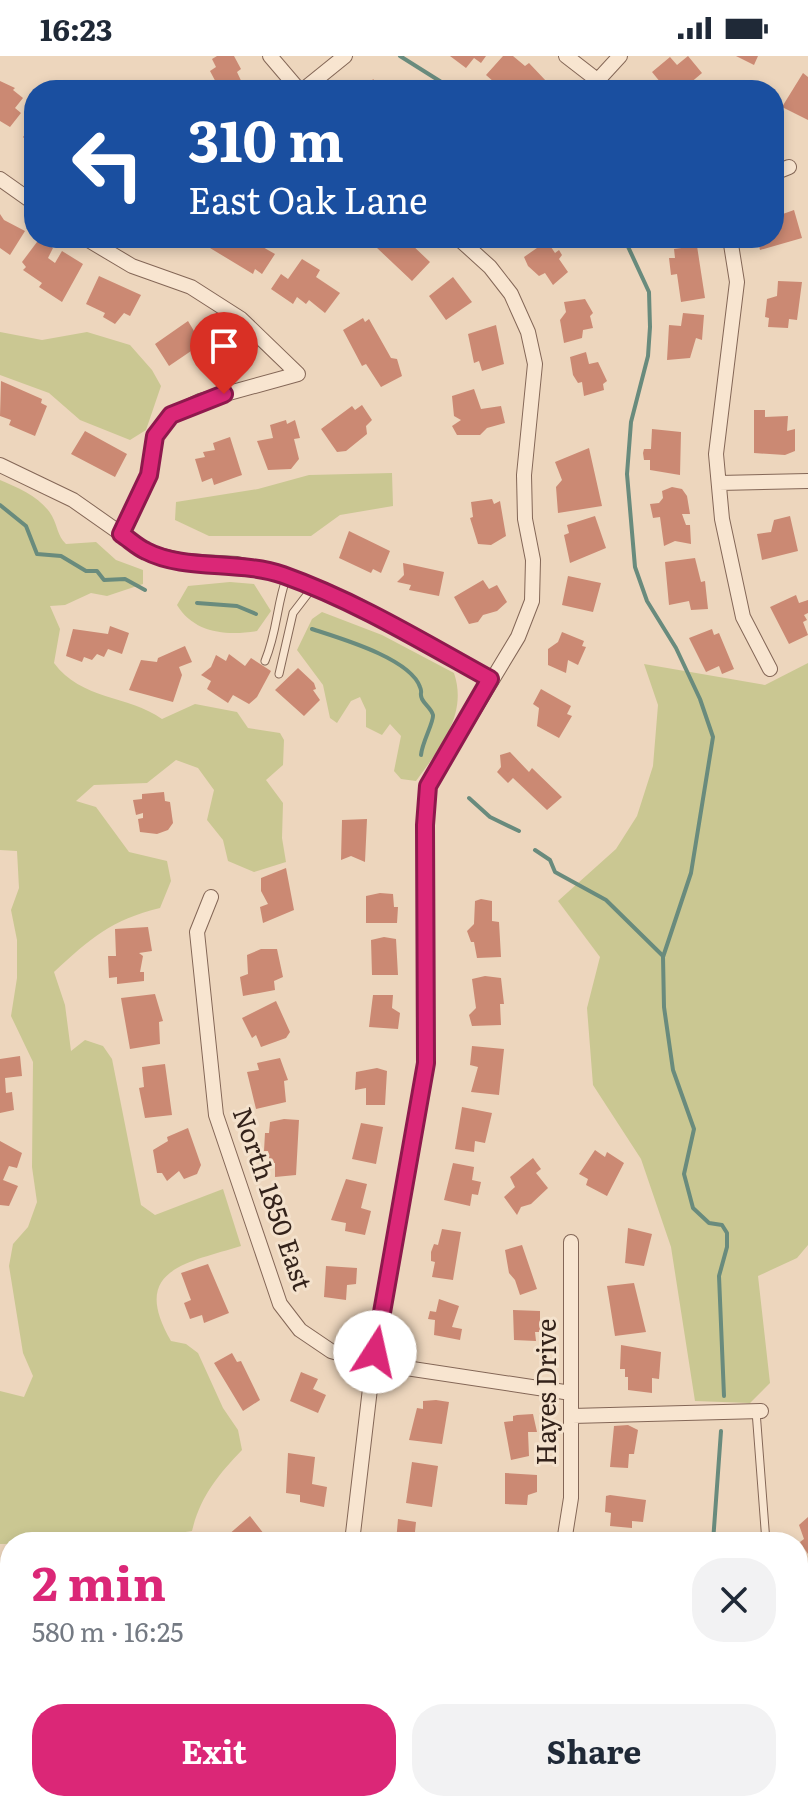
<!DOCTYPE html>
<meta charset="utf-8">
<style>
body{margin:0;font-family:Literata,serif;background:#f2f2f3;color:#1f2937;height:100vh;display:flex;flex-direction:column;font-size:30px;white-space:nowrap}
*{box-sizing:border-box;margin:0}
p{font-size:26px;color:#747a83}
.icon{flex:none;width:44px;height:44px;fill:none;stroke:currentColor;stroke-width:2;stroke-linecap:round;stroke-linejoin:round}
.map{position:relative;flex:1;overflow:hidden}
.drawer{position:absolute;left:0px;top:1476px;width:808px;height:280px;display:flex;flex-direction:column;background:#fff;border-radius:32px 32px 0 0;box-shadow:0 4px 12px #0003}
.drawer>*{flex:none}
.top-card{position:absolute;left:24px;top:24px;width:760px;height:168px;border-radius:32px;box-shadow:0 4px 12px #0003;background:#1a4fa0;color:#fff;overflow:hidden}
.pin{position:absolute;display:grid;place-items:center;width:68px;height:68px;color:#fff;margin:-82px -34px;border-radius:50% 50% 50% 0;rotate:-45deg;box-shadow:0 0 8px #0007}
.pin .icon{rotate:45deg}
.me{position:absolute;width:88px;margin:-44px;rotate:10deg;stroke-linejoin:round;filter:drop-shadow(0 0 6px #0008)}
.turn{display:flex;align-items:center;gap:28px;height:168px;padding:0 32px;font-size:36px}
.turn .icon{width:104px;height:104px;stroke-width:2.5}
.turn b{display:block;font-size:56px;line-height:68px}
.round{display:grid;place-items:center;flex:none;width:84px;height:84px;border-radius:32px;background:#f2f2f3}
.head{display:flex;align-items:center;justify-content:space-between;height:136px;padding:0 32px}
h1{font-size:48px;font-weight:700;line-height:60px;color:#db2777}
.button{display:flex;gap:16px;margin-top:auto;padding:16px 32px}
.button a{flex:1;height:92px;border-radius:32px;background:#db2777;color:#fff;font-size:32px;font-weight:700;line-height:92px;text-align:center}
.button a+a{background:#f2f2f3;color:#1f2937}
.status{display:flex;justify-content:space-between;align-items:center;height:56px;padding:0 40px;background:#fff;direction:ltr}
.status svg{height:22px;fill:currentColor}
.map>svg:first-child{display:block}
</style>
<div class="status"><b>16:23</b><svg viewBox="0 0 49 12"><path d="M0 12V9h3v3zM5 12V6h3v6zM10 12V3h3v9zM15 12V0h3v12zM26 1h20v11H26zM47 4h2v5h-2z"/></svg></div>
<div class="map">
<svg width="808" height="1756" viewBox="0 0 808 1756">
<rect width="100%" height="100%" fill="#edd6bd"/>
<path fill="#cac792" d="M0 276 42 284 87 276 130 289 152 314 161 330 146 374 130 384 80 364 49 337 0 319Z
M392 417 393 450 340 459 311 480H209L175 464 176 446 258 433 309 419Z
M0 424C19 432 42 442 52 460 58 471 57 479 66 488L96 486 116 504 143 514V528L107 540 91 537 65 549 50 550 60 573 54 607C81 644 128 639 162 663L195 648 237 656 248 672 280 677 284 684 283 709 266 724 283 747 282 782 286 806 254 816 228 805 223 784 207 764 214 734 198 712 176 704 147 727 94 729 76 745 96 751 129 796 167 805 171 825 160 852C111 864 91 882 54 916L65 949 71 995 85 984 103 990 112 1003 141 1149 155 1159 223 1133 241 1190C187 1207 129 1213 171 1285L186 1288 198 1297 223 1352 238 1374 242 1394C218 1419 200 1441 192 1475L166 1479 165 1486 0 1488V1335L24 1341 33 1320 23 1297 9 1210 13 1188 28 1171 37 1146 32 1111 33 1006 11 960 17 922V884L11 854 19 832 17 795 0 794Z
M230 526 254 528 271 555 257 575C226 580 194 577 177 549L188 530Z
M322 556 382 579 454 617C468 658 440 692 416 725L401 723 394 715 401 680 390 668 382 679 366 671V654L360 641 351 645 337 667 330 662 323 629 297 594 312 563Z
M808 607V1189L797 1202 758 1220 770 1327 750 1347 695 1345 671 1191 641 1103 593 1029 587 952 600 901 558 845 616 793 637 760 653 710 658 649 644 608 765 629Z
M808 1637V1756H796L798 1696 802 1689 798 1682V1648Z
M0 1746H37L65 1754 108 1750 119 1756H0Z
M127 1746H233L232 1756H122Z
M702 1746H757L756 1756H704Z"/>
<path fill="#a1beb0" stroke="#698b7d" stroke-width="2" d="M757 1746H795L796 1754 756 1756Z"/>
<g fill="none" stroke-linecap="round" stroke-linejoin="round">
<path stroke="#698b7d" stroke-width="4" d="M400 0 454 34
M624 182 649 236 650 271 648 300 631 366 627 418 635 511 647 545 676 592 700 643 713 681 691 817 663 901 664 951 673 1014 694 1073 684 1118 693 1152 709 1167 722 1169 727 1177V1191L719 1220 724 1340
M0 449 26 470 37 498 61 500 86 515H97L104 524 125 523 145 534
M197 547 237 550 256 558
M312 573C339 582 410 602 420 631 423 638 419 636 422 643 425 649 431 652 433 659 434 666 422 686 421 699
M469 742 490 761 519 775
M535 794 550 804 555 816 606 844 663 900
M713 1486 721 1375
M722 1756 723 1746"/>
</g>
<path fill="#cb8973" d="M217 0H234L241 13 237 16 244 31 220 34 210 15 216 11 212 3Z
M450 0H486L481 7 474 2 466 12Z
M503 0H513L525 10 529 7 547 26 540 34H503L486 19Z
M688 0 702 17 682 34 671 27 665 32 652 16 670 1 677 9Z
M736 0H758L754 9Z
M803 17 808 21V64L782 51Z
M373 23 385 34H358L367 24 370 28Z
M0 25 15 32 13 34 23 42 15 52 21 57 10 71 0 65Z
M34 67V93L23 81Z
M794 154 802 182 760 194 757 182H774V166L782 167 780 159Z
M0 158 4 164 25 175 10 199 0 192Z
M40 182 53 192 48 202 55 207 62 195 83 208 62 246 39 231 42 227 23 214 26 211 22 206Z
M217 182H261L265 184 261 190 275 198 262 218 255 213 253 218 210 192Z
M385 182H412L409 186 430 206 412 225 376 191Z
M547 185 555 197 559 194 562 199 559 203 568 216 553 229 545 217 539 220 528 210 524 201Z
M697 190 705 242 681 246 677 218 671 219 669 202H675L674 193Z
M302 203 320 214 316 221 340 237 325 257 309 244 306 248 297 241 293 248 271 233 281 218 288 223Z
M99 220 141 239 130 260 124 257 115 268 103 261 105 257 86 248Z
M453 221 472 246 446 264 429 240Z
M778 225 802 226 797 264 789 263 788 272 768 271 769 262 765 261 767 243 777 240Z
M585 243 593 257 590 260 593 272 583 274 582 282 564 287 560 264 566 256 564 246Z
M683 257 704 259 702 284 696 282 690 302 667 304 669 269 681 270Z
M363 262 365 266 369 263 391 302 397 303 402 320 381 331 366 308 362 310 343 274Z
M188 265 200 285 211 276 216 282 225 286 230 293 222 302 210 307 194 293 169 310 155 288Z
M496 269 504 308 482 315 479 305 474 307 468 278Z
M586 296 589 308 598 306 607 325 603 328 604 334 584 340 582 326 578 327 573 319 570 301Z
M1 325 42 343 41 347 47 350 35 380 9 369 11 364 0 360Z
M474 333 481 353 501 350 505 367 487 372 480 379H457L452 370 461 364 454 360 452 340Z
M362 349 372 364 366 370 367 378 346 395 337 396 321 373 352 350 355 354Z
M754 354H765V361L788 360 787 375 795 373V395L785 399 754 397Z
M286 364 287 368 295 364 300 382 294 383 299 403 291 413 268 414 257 385 273 382 270 369Z
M652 373 681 376 680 419 650 414V404H644L643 397 644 393H651Z
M85 375 127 398 115 421 71 398Z
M230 381 242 419 214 429 212 422 202 426 195 403 205 401 203 396 215 394 213 387Z
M589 392 602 450 558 457 556 431 562 424 555 406Z
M672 431 682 433 687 440 690 458H682L686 469H690L691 488 675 485 664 490 660 461 653 462 650 448 659 447 663 442 662 435Z
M492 443 494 448 500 445 506 480 491 489 478 488 470 462 473 461 471 446Z
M595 460 606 492 570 507 564 479 569 477 567 469Z
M790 460 798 495 762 504 757 478 771 476 774 464Z
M349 475 390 495 381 517 373 513 371 517 339 502Z
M695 502 701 526 705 525 708 553 691 554 689 545 669 549 665 506Z
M403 507 444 516 439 540 409 534 411 529 397 526 404 519Z
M568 520 601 527 593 556 562 549Z
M483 524 489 533 497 529 507 546 497 555 483 559 478 566 469 568 454 541Z
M796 539 799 547 808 544V557L804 559 807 564 803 566 808 579 789 588 770 551Z
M110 570 129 577 122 598 108 593 104 601 97 598 92 604 84 601 82 606 66 600 73 573 108 578Z
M712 573 714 579 719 577 734 613 722 618 719 610 706 616 689 582Z
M562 576 584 585 582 590 586 591 578 609 568 604 566 617 548 609V593L558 586Z
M185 590 192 606 179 611 182 619 173 646 129 634 141 604 157 606 158 602Z
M229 598 245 610 251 602 271 615 257 641 249 648 233 639 228 647 207 633 211 625 201 619 211 611 216 599 226 605Z
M298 612 314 627 316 633 313 634 320 644 304 660 275 634Z
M541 633 571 650 567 658 572 660 559 682 537 670 539 652 533 648Z
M510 696 529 716 532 712 562 741 547 754 513 722 508 727 497 716 501 711 500 699Z
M164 736 165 745 170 746 173 767 168 774 157 778 140 776 138 763 143 762V757L136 759 133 744 142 743V738Z
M367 763 365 806 351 800 341 804 342 764Z
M286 812 294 854 263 867 260 851 268 848 261 835V822Z
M380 837 393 838 394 851H398L397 867H366V840Z
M481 843 492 845V865L499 866 501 901 477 902 474 886H471L467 875 474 868 475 845Z
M148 871 152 895 139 897 143 900 140 916H144V925L117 928V921L109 922 108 900H116L115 873Z
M384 881 396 883 398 919H372L371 884Z
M261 893H277L283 921 274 925 275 934 243 940 240 921 248 918 247 899Z
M485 920 501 922 504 948H500L501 969 472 970 469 959 476 952 472 923Z
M155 938 163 965 159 966 160 988 130 993 121 942Z
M373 939H393L392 952 400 957 398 973 369 971Z
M276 945 290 976 286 982 261 991 256 979 252 982 242 962Z
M472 990 504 993 499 1039 471 1036 478 1011 470 1009Z
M20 1000 22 1020 5 1022 6 1037 12 1036 14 1054 0 1057V1003Z
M280 1002 288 1024 284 1025 286 1046 256 1053 247 1016 259 1014 257 1007Z
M165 1008 172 1059 145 1062 139 1032 144 1031 142 1011Z
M377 1012 387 1015 385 1049H366V1032L355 1034 356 1016Z
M462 1051 492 1057 485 1087 475 1085 474 1096 455 1093Z
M284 1063 299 1064 296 1119 275 1121V1107H270L268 1095H264L265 1077H269L270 1066Z
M361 1067 383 1071 376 1108 352 1103Z
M188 1072 201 1109 197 1118 184 1123 179 1115 167 1125 162 1117H157L153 1094 168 1085 167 1081Z
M0 1085 22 1097 17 1112 9 1110 3 1124 18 1130 9 1150 0 1149Z
M595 1094 605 1101 607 1096 624 1107 607 1140 586 1129 588 1123 579 1118Z
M533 1102 541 1113 536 1117 548 1132 531 1148 521 1151 517 1159 504 1141 515 1131 510 1121Z
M453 1107 474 1111 472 1124 481 1126 478 1139 472 1138 470 1150 444 1144Z
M346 1123 367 1128 361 1152 371 1155 365 1179 345 1175 346 1167 331 1164Z
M628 1172 652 1178 644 1210 625 1207Z
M442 1173 461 1176 453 1224 432 1221 435 1206 431 1205V1196L434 1188 438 1189Z
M522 1189 537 1233 520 1239 515 1224 509 1217 505 1194Z
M208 1208 229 1257 204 1267 202 1259 190 1263 184 1247 191 1244 181 1217Z
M326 1210 357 1212 356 1228 347 1229 346 1244 324 1241Z
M634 1227 646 1276 615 1280 607 1230Z
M439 1243 459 1250 452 1271 462 1273 460 1284 434 1279 435 1264 428 1263 430 1255 436 1256Z
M513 1254 540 1255V1276H535L536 1285 514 1284Z
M621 1289 661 1296 659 1323 652 1322V1337L628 1334V1321H625V1313H620Z
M232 1297 237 1306 241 1305 260 1344 243 1355 214 1307Z
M301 1316 318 1323 313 1333 326 1339 318 1357 290 1345Z
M436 1344 449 1346 442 1388 409 1384 417 1352 423 1353V1345Z
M533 1358 537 1376H528L529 1400 511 1404 504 1366 513 1365V1360L517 1359Z
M628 1369 638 1374 634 1398H629L628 1412 610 1411 614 1370Z
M288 1397 315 1401 312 1428 327 1431 324 1451 300 1446V1439L286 1437Z
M412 1406 438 1410 432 1451 406 1447Z
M505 1417 537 1419V1436L528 1439 527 1449 505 1448Z
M610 1439 646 1444 643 1466 632 1465V1472L610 1470 611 1457 605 1456 606 1440Z
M250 1460 264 1478 255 1486H220Z
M808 1461V1498L800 1486 804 1483 799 1469Z
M398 1463 416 1466 414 1486H396Z
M492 1477 511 1479 510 1486H492Z
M10 1552V1616L2 1618 0 1592 8 1590 1 1575 8 1567 5 1553Z
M3 1663 10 1677V1700L4 1695 0 1698V1665Z
M263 1746H285L284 1756H262Z
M359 1746H389V1756H359Z
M424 1746H471L472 1753 426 1756Z
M620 1746H646L647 1756H618Z"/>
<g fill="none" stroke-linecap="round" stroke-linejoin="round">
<g stroke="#846757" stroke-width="9">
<path id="service" d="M265 605C278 573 276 550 287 520
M279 618 293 557 313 531
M756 1355 766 1486"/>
</g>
<g stroke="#846757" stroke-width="16">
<path id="minor" d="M270 0 299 34
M566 0 610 34
M598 24 620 0
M303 34 345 0
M774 117 789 111
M0 123 34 147
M85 182 132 210 191 231 241 263 298 318 200 345 171 359 155 380 149 419 121 478
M730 182 737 226 716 398 722 463 743 561 770 613
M0 409 73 444 147 496 183 505 237 508 281 518 359 550 490 623
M719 427 808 425
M211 841 197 876 216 1059 280 1248 300 1274 331 1295 373 1307 571 1337
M572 1360 761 1355
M352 1486 373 1307 426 1007 425 769 428 730 518 581 532 545 533 504 525 463 524 419 535 308 528 276 511 238 490 211 458 182
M564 1486 571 1442V1186
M585 1746 587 1756
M327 1756 328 1746"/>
</g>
<use href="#service" stroke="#f8e5d0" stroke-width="7"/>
<use href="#minor" stroke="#f8e5d0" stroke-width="14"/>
</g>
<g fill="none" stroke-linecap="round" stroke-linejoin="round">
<g stroke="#8e194d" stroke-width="20">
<path id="route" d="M224 338 171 359 155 380 149 419 121 478C129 483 137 491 146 495 184 515 240 504 283 519 356 545 423 586 490 623L428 730 425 769 426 1007 375 1296"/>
</g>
<use href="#route" stroke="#db2777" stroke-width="14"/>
</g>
<g text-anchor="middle" stroke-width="6" stroke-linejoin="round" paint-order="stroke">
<g font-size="26" fill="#34231b" stroke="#f4e2cd">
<text transform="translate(272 1143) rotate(71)" y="9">North 1850 East</text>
<text transform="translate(547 1336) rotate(-90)" y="9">Hayes Drive</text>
</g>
</g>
</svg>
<div class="pin" style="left:224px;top:338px;background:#d93025"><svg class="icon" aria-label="arrive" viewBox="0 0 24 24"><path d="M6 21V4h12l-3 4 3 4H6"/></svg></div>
<svg class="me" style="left:375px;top:1296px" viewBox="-20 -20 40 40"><circle r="19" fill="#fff"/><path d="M0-13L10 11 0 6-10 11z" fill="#db2777"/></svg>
<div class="top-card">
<div class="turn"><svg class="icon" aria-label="left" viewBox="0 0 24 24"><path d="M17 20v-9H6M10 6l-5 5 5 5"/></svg><div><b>310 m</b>East Oak Lane</div></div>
</div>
<section class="drawer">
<div class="head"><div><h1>2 min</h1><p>580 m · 16:25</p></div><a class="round"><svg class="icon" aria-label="close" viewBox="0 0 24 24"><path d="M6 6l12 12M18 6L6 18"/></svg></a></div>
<div class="button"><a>Exit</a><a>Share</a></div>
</section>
</div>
